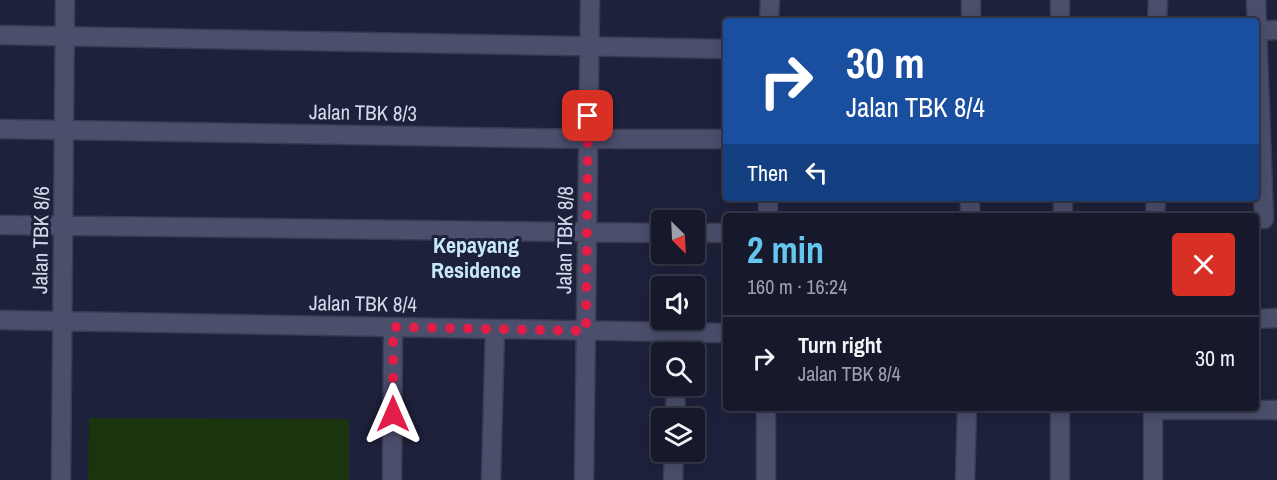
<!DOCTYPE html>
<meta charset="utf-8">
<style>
body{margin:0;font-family:"Archivo Narrow",sans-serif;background:#1f2234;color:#f1f3f6;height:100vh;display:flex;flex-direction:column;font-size:22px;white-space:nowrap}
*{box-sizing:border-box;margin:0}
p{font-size:20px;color:#9ea0a9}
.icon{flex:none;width:33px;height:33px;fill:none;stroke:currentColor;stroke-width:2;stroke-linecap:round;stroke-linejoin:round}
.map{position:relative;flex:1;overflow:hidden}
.sheet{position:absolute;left:723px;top:213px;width:536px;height:198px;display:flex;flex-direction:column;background:#16192c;border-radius:6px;box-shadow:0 3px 15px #0003,0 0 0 2px #353848}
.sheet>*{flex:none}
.top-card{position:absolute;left:723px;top:18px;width:536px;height:183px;border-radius:6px;box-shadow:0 3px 15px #0003,0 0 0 2px #353848;background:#1a4fa0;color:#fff;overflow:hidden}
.needle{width:39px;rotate:156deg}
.tools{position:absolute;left:651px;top:210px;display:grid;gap:12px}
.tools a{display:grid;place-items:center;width:54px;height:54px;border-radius:6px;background:#16192c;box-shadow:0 3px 15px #0003,0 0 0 2px #353848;font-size:30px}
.pin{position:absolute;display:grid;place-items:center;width:51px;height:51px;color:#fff;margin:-26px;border-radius:12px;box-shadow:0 3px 9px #0006}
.me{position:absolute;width:66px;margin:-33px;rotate:0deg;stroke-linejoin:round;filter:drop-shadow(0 0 4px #0008)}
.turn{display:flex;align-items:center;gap:21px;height:126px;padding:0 24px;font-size:27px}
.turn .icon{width:78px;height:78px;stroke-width:2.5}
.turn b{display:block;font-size:42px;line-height:51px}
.then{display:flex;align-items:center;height:57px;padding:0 24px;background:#0003;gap:12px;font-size:22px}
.round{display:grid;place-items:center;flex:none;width:63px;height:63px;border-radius:6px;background:#1f2234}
.summary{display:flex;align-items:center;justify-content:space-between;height:102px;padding:0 24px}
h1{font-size:36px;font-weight:700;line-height:45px;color:#64c5ee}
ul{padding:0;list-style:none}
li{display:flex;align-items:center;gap:18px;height:84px;padding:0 24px;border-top:2px solid #353848}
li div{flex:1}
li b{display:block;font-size:22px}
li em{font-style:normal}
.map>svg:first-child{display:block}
</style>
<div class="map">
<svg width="1277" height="480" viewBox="0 0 1277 480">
<rect width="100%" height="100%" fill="#1e213b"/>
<path fill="#1a350d" d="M89 418 349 419V480H88Z"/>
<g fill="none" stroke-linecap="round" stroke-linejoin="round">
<g stroke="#3a3b51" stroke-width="21">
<path id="minor" d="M1060 0V21
M1256 0 1264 219
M769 21 770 0
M971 21V0
M1157 21 1158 0
M1256 31 1277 30
M0 35 726 49
M0 129 588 139H726
M768 216V198
M970 216V198
M1063 216V198
M1155 216 1156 198
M0 225 662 233
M694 233H726
M1256 319 1277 318
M0 320 726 333
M677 352 678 333
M1153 410H1277
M675 418 676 386
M61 480 65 0
M392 480 393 327
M491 480 495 329
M584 480 590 0
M673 480 674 452
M766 480V408
M965 480 967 408
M1060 480V408
M1153 480V408"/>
</g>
<use href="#minor" stroke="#4b4f6c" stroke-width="18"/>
</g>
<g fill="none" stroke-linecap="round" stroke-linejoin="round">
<path stroke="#e11d48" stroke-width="10" stroke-dasharray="0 18" d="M393 414V327L586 331 588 116"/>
</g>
<g text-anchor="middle" stroke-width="6" stroke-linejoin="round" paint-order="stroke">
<g font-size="21" fill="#d6d9ea" stroke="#1e213b">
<text transform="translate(363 113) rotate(1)" y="7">Jalan TBK 8/3</text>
<text transform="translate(41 240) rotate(-89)" y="7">Jalan TBK 8/6</text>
<text transform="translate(565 240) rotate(-89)" y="7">Jalan TBK 8/8</text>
<text transform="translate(363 304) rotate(1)" y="7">Jalan TBK 8/4</text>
</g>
<g font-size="22" font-weight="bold" fill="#c7e8f7" stroke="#1e213b">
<text x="476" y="253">Kepayang<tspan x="476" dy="25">Residence</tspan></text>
</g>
</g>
</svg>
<div class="tools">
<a><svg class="needle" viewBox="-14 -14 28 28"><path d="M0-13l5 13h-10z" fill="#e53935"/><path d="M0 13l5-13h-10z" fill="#9ea0a9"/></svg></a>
<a><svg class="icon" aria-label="sound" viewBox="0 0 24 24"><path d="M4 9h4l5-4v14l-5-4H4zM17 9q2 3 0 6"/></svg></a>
<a><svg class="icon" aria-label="search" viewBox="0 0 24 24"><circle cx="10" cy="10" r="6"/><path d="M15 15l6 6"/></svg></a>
<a><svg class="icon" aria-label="layers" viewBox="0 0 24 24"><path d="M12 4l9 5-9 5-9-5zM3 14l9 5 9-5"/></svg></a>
</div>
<div class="pin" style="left:588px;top:116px;background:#d93025"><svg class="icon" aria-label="arrive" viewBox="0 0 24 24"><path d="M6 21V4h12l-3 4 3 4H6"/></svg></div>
<svg class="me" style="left:393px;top:414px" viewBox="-20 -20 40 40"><path d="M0-17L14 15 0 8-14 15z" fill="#e11d48" stroke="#fff" stroke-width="4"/></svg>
<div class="top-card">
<div class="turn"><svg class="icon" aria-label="right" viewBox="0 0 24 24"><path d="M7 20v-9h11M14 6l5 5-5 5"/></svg><div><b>30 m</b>Jalan TBK 8/4</div></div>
<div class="then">Then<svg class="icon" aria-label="left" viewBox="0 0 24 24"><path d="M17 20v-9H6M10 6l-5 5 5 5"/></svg></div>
</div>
<section class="sheet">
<div class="summary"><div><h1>2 min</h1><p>160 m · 16:24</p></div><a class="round" style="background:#d93025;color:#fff"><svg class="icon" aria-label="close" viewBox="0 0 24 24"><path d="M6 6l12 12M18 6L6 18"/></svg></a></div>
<ul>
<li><svg class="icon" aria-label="right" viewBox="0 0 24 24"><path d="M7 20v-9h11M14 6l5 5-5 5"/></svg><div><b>Turn right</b><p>Jalan TBK 8/4</p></div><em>30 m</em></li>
</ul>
</section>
</div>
